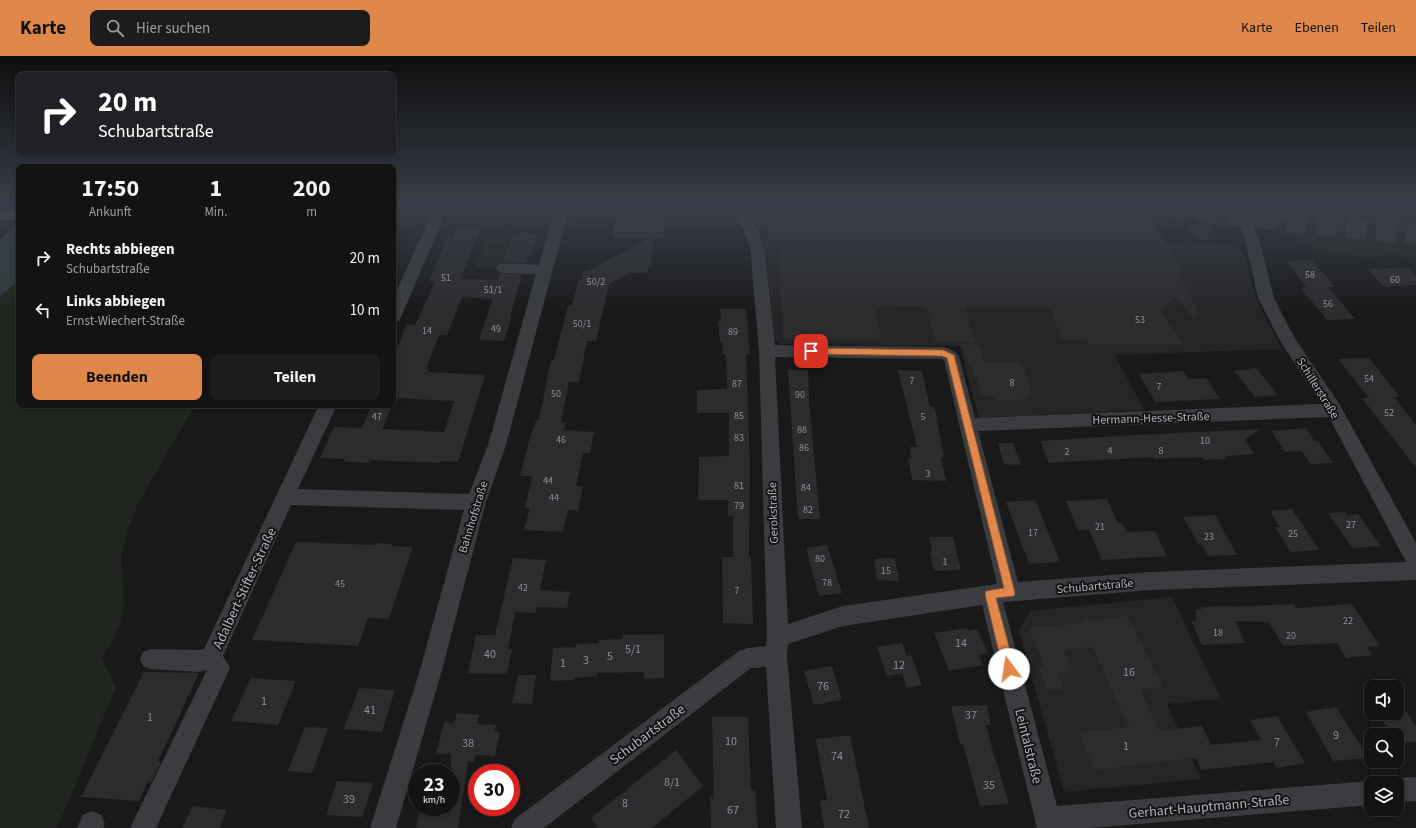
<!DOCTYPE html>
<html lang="de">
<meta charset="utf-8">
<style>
body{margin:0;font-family:"Source Sans 3",sans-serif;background:#1c1c1d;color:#f1f3f6;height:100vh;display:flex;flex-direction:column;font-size:15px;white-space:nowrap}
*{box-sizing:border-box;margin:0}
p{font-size:13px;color:#9d9ea0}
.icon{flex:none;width:22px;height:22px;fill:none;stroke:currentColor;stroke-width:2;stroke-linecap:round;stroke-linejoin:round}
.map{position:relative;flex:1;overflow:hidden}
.details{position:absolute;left:16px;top:108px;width:380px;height:244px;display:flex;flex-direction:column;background:#131314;border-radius:8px;box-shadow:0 2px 6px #0003,0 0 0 1px #323234}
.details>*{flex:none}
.banner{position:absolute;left:16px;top:16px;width:380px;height:84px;border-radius:8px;box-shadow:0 2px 6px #0003,0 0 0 1px #323234;background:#202124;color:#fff;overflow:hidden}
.fabs{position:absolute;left:1364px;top:624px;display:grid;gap:8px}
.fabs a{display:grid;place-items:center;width:40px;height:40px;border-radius:8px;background:#131314;box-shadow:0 2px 6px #0003,0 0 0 1px #323234;font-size:20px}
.speed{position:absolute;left:408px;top:708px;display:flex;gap:8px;font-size:20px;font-weight:700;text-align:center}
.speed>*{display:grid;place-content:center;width:52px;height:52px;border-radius:50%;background:#131314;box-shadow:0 2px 6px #0003,0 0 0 1px #323234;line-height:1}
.speed small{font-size:10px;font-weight:400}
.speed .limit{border:6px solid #d22;background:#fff;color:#111}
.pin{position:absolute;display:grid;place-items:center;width:34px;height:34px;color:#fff;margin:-17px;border-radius:8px;box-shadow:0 2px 6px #0006}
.me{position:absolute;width:44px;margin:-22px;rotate:346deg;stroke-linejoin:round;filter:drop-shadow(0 0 3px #0008)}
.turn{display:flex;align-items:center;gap:14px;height:84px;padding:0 16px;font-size:18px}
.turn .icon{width:52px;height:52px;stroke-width:2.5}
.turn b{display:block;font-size:28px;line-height:34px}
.eta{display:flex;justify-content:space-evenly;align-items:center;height:68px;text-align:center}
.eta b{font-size:24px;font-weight:700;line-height:28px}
.button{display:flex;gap:8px;margin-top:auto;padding:8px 16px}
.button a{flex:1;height:46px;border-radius:8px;background:#e0884b;color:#111;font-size:16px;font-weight:700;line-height:46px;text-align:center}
.button a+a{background:#1c1c1d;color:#f1f3f6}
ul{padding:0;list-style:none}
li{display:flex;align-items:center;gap:12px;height:52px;padding:0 16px}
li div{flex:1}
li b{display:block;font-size:15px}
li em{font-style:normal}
header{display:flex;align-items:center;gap:24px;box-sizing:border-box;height:56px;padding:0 20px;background:#e0884b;color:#111}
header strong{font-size:19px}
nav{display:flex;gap:22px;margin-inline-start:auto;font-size:14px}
.search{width:280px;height:36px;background:#1c1c1d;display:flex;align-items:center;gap:10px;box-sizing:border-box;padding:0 14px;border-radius:8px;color:#9d9ea0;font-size:15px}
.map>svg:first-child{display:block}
</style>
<header>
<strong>Karte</strong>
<div class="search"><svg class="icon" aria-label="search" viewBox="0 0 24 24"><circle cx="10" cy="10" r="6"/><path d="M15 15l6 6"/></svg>Hier suchen</div>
<nav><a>Karte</a><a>Ebenen</a><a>Teilen</a></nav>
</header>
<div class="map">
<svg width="1416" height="772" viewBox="0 0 1416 772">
<rect width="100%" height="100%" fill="#19191a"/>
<path fill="#252527" d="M575 149H962L964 154 1021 156 1034 193 1190 186 1241 190 1255 238 1263 257 1282 293 1115 299 1144 354 979 362 960 290 780 288 773 281 761 174 749 157 571 165Z
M1172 541 1221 643 1167 648 1201 723 1064 736 1019 575 1030 555Z"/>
<path fill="#20251f" d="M1250 149H1264L1280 161 1304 163 1339 149H1416V202L1392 199 1368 201 1324 198 1287 178 1270 172 1254 169 1239 158Z
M488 178H510L506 190 485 187Z
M484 189 506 192 499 212 476 211Z
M19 225V349H195L137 449 129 471 121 501 124 547 120 567 111 589 101 601 116 631 65 754 56 772H0V240Z"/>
<path fill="#303b3d" d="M19 165V225L0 240V184Z"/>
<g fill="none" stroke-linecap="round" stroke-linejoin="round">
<path stroke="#303b3d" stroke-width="5" d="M1279 163 1307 159 1333 149"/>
</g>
<path fill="#2c2c2e" d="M618 149H668L663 182H654L651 209H649L647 217H629L609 228 596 285H587L579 326H569L561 366 566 367 564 374 594 376 590 397H583L576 430 583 431 578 455 568 454 563 476 524 474 530 452H525L532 420H520L531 377H532L536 364H539L551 304H554L568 249H572L579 223H582L583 215H588L650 182H613L615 168H618Z
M777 149H799L800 165 840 166 837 149H984L987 160 1030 161 1026 149H1046L1047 152 1086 153 1088 157 1129 158 1131 162 1151 160 1184 218H1178L1200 258 1193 263 1176 241 1160 253 1184 289 1088 288 1086 284H1062L1050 252H1039L965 251 976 287H936L926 251 875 250 881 284 783 283 778 191H766V176L752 163 777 159Z
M1207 169 1218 183 1197 184 1187 170Z
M481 171 461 223 497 224 499 217 522 219 510 260H512L504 285 479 284 493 243 462 241 447 279H439L426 313H429L428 316 485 319 458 406 440 405 439 407 370 404 369 407 344 406 345 403 320 402 334 371 362 372 372 349H392L382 373 444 376 454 345 393 342V302L407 268 415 269 421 257 435 225H429L447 182H453L457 172Z
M520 177 537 178 531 198H529L526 207 503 206 512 178Z
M1312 204 1335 231H1328L1355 263 1327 264 1301 232 1307 231 1286 205Z
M1408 212 1416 220V229L1384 231 1368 213Z
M720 253H746L750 298H746L750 409 749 501H751L753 568 723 567 722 501H733V460H728V444H698L699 401 729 400V357H697V334L727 333 726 299H723L722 286H720L718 265H721Z
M962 288 979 289 984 306H974H1020L1022 312H1025L1032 334H1029L1031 339 1017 345 997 344 996 340H982L977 321H974L971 306H967Z
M1369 302 1400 341H1394L1416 369V412L1362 342H1369L1338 303Z
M1256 312 1275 335H1273L1277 339 1255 341 1234 315Z
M788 313 808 314 809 346 820 463H798Z
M898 314 922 315 930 351H934L938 365H937L944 401H941L946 425 912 424 908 402H911L910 391H917Z
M1183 315 1188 323 1206 322 1220 343 1155 346 1139 318Z
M1306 372 1315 386 1318 385 1333 407 1311 408 1301 395 1285 396 1271 375Z
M1260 373 1245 384 1254 398 1225 400 1226 403 1204 404 1202 401 1154 403 1153 401 1049 407 1040 385 1117 380Z
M998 387H1013L1021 409 1004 408Z
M1107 443 1118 467H1122L1127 476 1155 475 1167 500 1102 504 1089 474H1078L1066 445Z
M1035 444 1038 451 1060 506 1029 508 1006 446Z
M1292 453 1299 463 1319 494 1291 496 1275 471H1280L1270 455Z
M1345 456 1347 459 1358 458 1381 490 1352 492 1328 457Z
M1215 459 1237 499 1208 500 1202 489H1199L1183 461Z
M929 481H953L961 514 934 515 930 495H932Z
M296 486 376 489 377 487 392 488 391 490 413 491 389 563 368 562 358 590 252 584Z
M824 489H827L842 537 819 540 806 492Z
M513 502 546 504 540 534 570 536 567 552 537 551 536 557 515 556 508 593H512L507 618 468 617 476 579H495Z
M888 502 895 503 899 525 877 524 874 503Z
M1294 548 1296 552 1352 548 1380 590 1367 591 1373 599 1346 602 1337 587 1283 590 1269 566 1235 565 1245 587 1202 589 1191 565H1196V554L1202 553 1201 551 1231 550 1232 551Z
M1128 560 1163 631 1141 634 1159 675 1202 670 1211 689 1261 684 1250 664 1277 660 1305 707 1277 712 1274 706 1201 714 1196 702 1094 714 1079 676 1129 671 1092 591 1064 594 1073 615 1057 617 1064 633 1048 635 1039 612 1045 611 1028 571 1083 567 1082 565Z
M967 572 968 575 977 573 988 597 978 599 983 609 949 615 934 577Z
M664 578V622L644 623V616L597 617V620L574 622V624L550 625 553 592 576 591V588L599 587V584L622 583 623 579Z
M902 587 907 600 911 599 922 629 907 632 902 617 887 620 877 591Z
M832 610 842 644 814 649 804 615Z
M144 616 199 617 158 705 161 706 151 726 148 725 139 745 81 741Z
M518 619H536L532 648 512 647Z
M251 622 296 625 278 669 231 665Z
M359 632 395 634 382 676 344 673Z
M1397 642 1416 670V686L1398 688 1397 679H1392L1378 657H1397Z
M987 649 991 669H986L996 707H997L1009 748 980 750 963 688H960L951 650Z
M1336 651 1369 702 1333 705 1306 656Z
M457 657 479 659 477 668 496 669 494 675 500 676 495 700 476 699 474 706H468L458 772H416L420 751H451V698H436L444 666 454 667Z
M712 661H748L751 734H755L758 772H711L710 739 714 744Z
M305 671 328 672 312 717 288 715Z
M850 679 869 772H824L820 745 827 744 816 683Z
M676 694 703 730 652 772H598L591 762Z
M337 725 373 727 362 761 326 759Z
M193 750 227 754 219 772H182Z"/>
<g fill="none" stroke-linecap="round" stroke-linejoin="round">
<path stroke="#36383a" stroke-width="20" stroke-dasharray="20 10" stroke-linecap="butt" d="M1138 149 1416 179"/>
<path fill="#3a3c3f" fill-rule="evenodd" d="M556 149H570L506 389 486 446 442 614 396 772H370L420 614 464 454 291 449 223 600 230 612 156 772H130L207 614 199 616 151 613 143 610 140 603 143 596 151 593 199 594 204 593 319 349H337L298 433 469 438 488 389 536 218 503 217 498 215 496 212 498 209 503 207 539 209Z
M725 149H739L757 171 764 190 775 289 943 291C950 293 956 295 959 301L975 362 1321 348 1279 283 1258 242 1245 183 1241 172 1227 159 1164 153 1159 152 1157 149H1216L1236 153 1252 167 1259 183 1274 242 1294 281 1340 349 1416 487V524L1151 534 1003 546 1057 750 1371 725 1376 727H1371V749L1090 772H1037L982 549 843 570 788 588 787 600 802 772H776L766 611 751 612 544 772H511L515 763 739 595 747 592 766 590 767 581 759 295 750 190 743 172ZM775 301 941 303 944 304 997 528 843 550 788 568ZM1329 361 1406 506 1151 516 1018 526 978 375Z
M436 159 441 160 443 163 401 261 399 265 393 266V243L429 163 431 160Z
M1416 721V745L1397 746V727H1388V725L1397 722Z
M92 755 101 759 105 768 103 772H77L83 759Z"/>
<path fill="#565a5e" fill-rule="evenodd" d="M393 149H403L401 153 393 154Z
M0 154H19V164H0Z"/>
</g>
<linearGradient id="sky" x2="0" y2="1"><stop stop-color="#0e0e0e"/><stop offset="0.58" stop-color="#383e49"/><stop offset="1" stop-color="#383e49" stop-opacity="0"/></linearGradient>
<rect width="1416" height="257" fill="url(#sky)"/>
<path fill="#e0884b" stroke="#925831" d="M811 292 943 294 954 299 1015 537 1014 540 996 542 1015 613 1013 617 1009 618 1005 617 1003 613 985 538 986 535 1004 532 947 302 942 300 811 298 807 295Z"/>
<g text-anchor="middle" stroke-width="4" stroke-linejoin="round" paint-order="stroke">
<g font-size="10" fill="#8b9096">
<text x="1310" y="222">58</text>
<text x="446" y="225">51</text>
<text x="1395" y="227">60</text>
<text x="596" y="229">50/2</text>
<text x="493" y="237">51/1</text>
<text x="1328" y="251">56</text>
<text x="1140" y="267">53</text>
<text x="582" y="271">50/1</text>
<text x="496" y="276">49</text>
<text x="427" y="278">14</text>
<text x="733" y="279">89</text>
<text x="1369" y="326">54</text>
<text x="912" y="328">7</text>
<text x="1012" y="330">8</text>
<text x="737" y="331">87</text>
<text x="1159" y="334">7</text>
<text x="556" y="341">50</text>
<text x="800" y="342">90</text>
<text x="1389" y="360">52</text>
<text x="739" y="363">85</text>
<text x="377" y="364">47</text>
<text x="923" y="364">5</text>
<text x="802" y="377">88</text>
<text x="739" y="385">83</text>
<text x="561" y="387">46</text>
<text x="1205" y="388">10</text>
<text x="804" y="395">86</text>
<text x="1110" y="398">4</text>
<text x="1161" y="398">8</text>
<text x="1067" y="399">2</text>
<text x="928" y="421">3</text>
<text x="548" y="428">44</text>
<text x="739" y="433">81</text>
<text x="806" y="435">84</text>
<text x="554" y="445">44</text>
<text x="739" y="453">79</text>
<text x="808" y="457">82</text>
<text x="1351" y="472">27</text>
<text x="1100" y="474">21</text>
<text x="1033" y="480">17</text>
<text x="1293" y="481">25</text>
<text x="1209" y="484">23</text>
<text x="820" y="506">80</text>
<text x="945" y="509">1</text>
<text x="886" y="518">15</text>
<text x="827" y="530">78</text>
<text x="340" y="531">45</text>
<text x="523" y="535">42</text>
<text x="737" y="538">7</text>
<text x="1348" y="568">22</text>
<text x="1218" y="580">18</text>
<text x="1291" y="583">20</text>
</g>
<g font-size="12" fill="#acb3b9" stroke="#141415">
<text transform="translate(1318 332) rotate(58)" y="4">Schillerstraße</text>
<text transform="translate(1151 362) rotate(-2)" y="4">Hermann-Hesse-Straße</text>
<text transform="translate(773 457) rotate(-92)" y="4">Gerokstraße</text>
<text transform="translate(473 461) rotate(-73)" y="4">Bahnhofstraße</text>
<text transform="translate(1095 530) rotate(-5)" y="4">Schubartstraße</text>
</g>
<g font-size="12" fill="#8b9096">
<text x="961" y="591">14</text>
<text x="633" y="597">5/1</text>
<text x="490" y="602">40</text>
<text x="610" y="604">5</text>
<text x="586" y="608">3</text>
<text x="563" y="611">1</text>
<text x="899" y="613">12</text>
<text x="1129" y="620">16</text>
<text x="823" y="634">76</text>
<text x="264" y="649">1</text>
<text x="370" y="658">41</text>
<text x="971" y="663">37</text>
<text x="150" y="665">1</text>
<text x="1336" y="683">9</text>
<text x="731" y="689">10</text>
<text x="1277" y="690">7</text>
<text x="468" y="691">38</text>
<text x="1126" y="694">1</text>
<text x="837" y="704">74</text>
<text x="672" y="730">8/1</text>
<text x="989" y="733">35</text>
<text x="349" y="747">39</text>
<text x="625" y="751">8</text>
<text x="733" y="758">67</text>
<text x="844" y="762">72</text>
</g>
<g font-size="14" fill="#acb3b9" stroke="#141415">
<text transform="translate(244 532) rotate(-65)" y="5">Adalbert-Stifter-Straße</text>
<text transform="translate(647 678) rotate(-37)" y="5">Schubartstraße</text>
<text transform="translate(1029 690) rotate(76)" y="5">Leintalstraße</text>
<text transform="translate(1209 750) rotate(-5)" y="5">Gerhart-Hauptmann-Straße</text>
</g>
</g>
</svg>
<div class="fabs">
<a><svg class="icon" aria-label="sound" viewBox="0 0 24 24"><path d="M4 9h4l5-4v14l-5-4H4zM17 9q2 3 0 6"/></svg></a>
<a><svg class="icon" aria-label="search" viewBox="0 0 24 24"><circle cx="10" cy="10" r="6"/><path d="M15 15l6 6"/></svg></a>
<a><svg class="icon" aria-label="layers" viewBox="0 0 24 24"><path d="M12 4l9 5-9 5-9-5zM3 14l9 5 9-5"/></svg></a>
</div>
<div class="speed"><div>23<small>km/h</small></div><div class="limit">30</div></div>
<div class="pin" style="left:811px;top:295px;background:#d93025"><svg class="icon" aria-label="arrive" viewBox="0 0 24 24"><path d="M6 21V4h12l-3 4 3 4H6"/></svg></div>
<svg class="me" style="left:1009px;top:613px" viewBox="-20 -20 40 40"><circle r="19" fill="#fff"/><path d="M0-13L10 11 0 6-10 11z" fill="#e0884b"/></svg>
<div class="banner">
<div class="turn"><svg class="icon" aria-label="right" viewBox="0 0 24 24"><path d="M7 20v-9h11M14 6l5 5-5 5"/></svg><div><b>20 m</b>Schubartstraße</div></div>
</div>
<section class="details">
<div class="eta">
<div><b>17:50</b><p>Ankunft</p></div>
<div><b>1</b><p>Min.</p></div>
<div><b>200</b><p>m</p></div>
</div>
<ul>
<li><svg class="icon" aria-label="right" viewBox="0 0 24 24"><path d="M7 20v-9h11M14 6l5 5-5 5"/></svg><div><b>Rechts abbiegen</b><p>Schubartstraße</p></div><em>20 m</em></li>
<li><svg class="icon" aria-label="left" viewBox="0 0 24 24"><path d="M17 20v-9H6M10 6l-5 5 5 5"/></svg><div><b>Links abbiegen</b><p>Ernst-Wiechert-Straße</p></div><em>10 m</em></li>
</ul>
<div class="button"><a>Beenden</a><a>Teilen</a></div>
</section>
</div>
